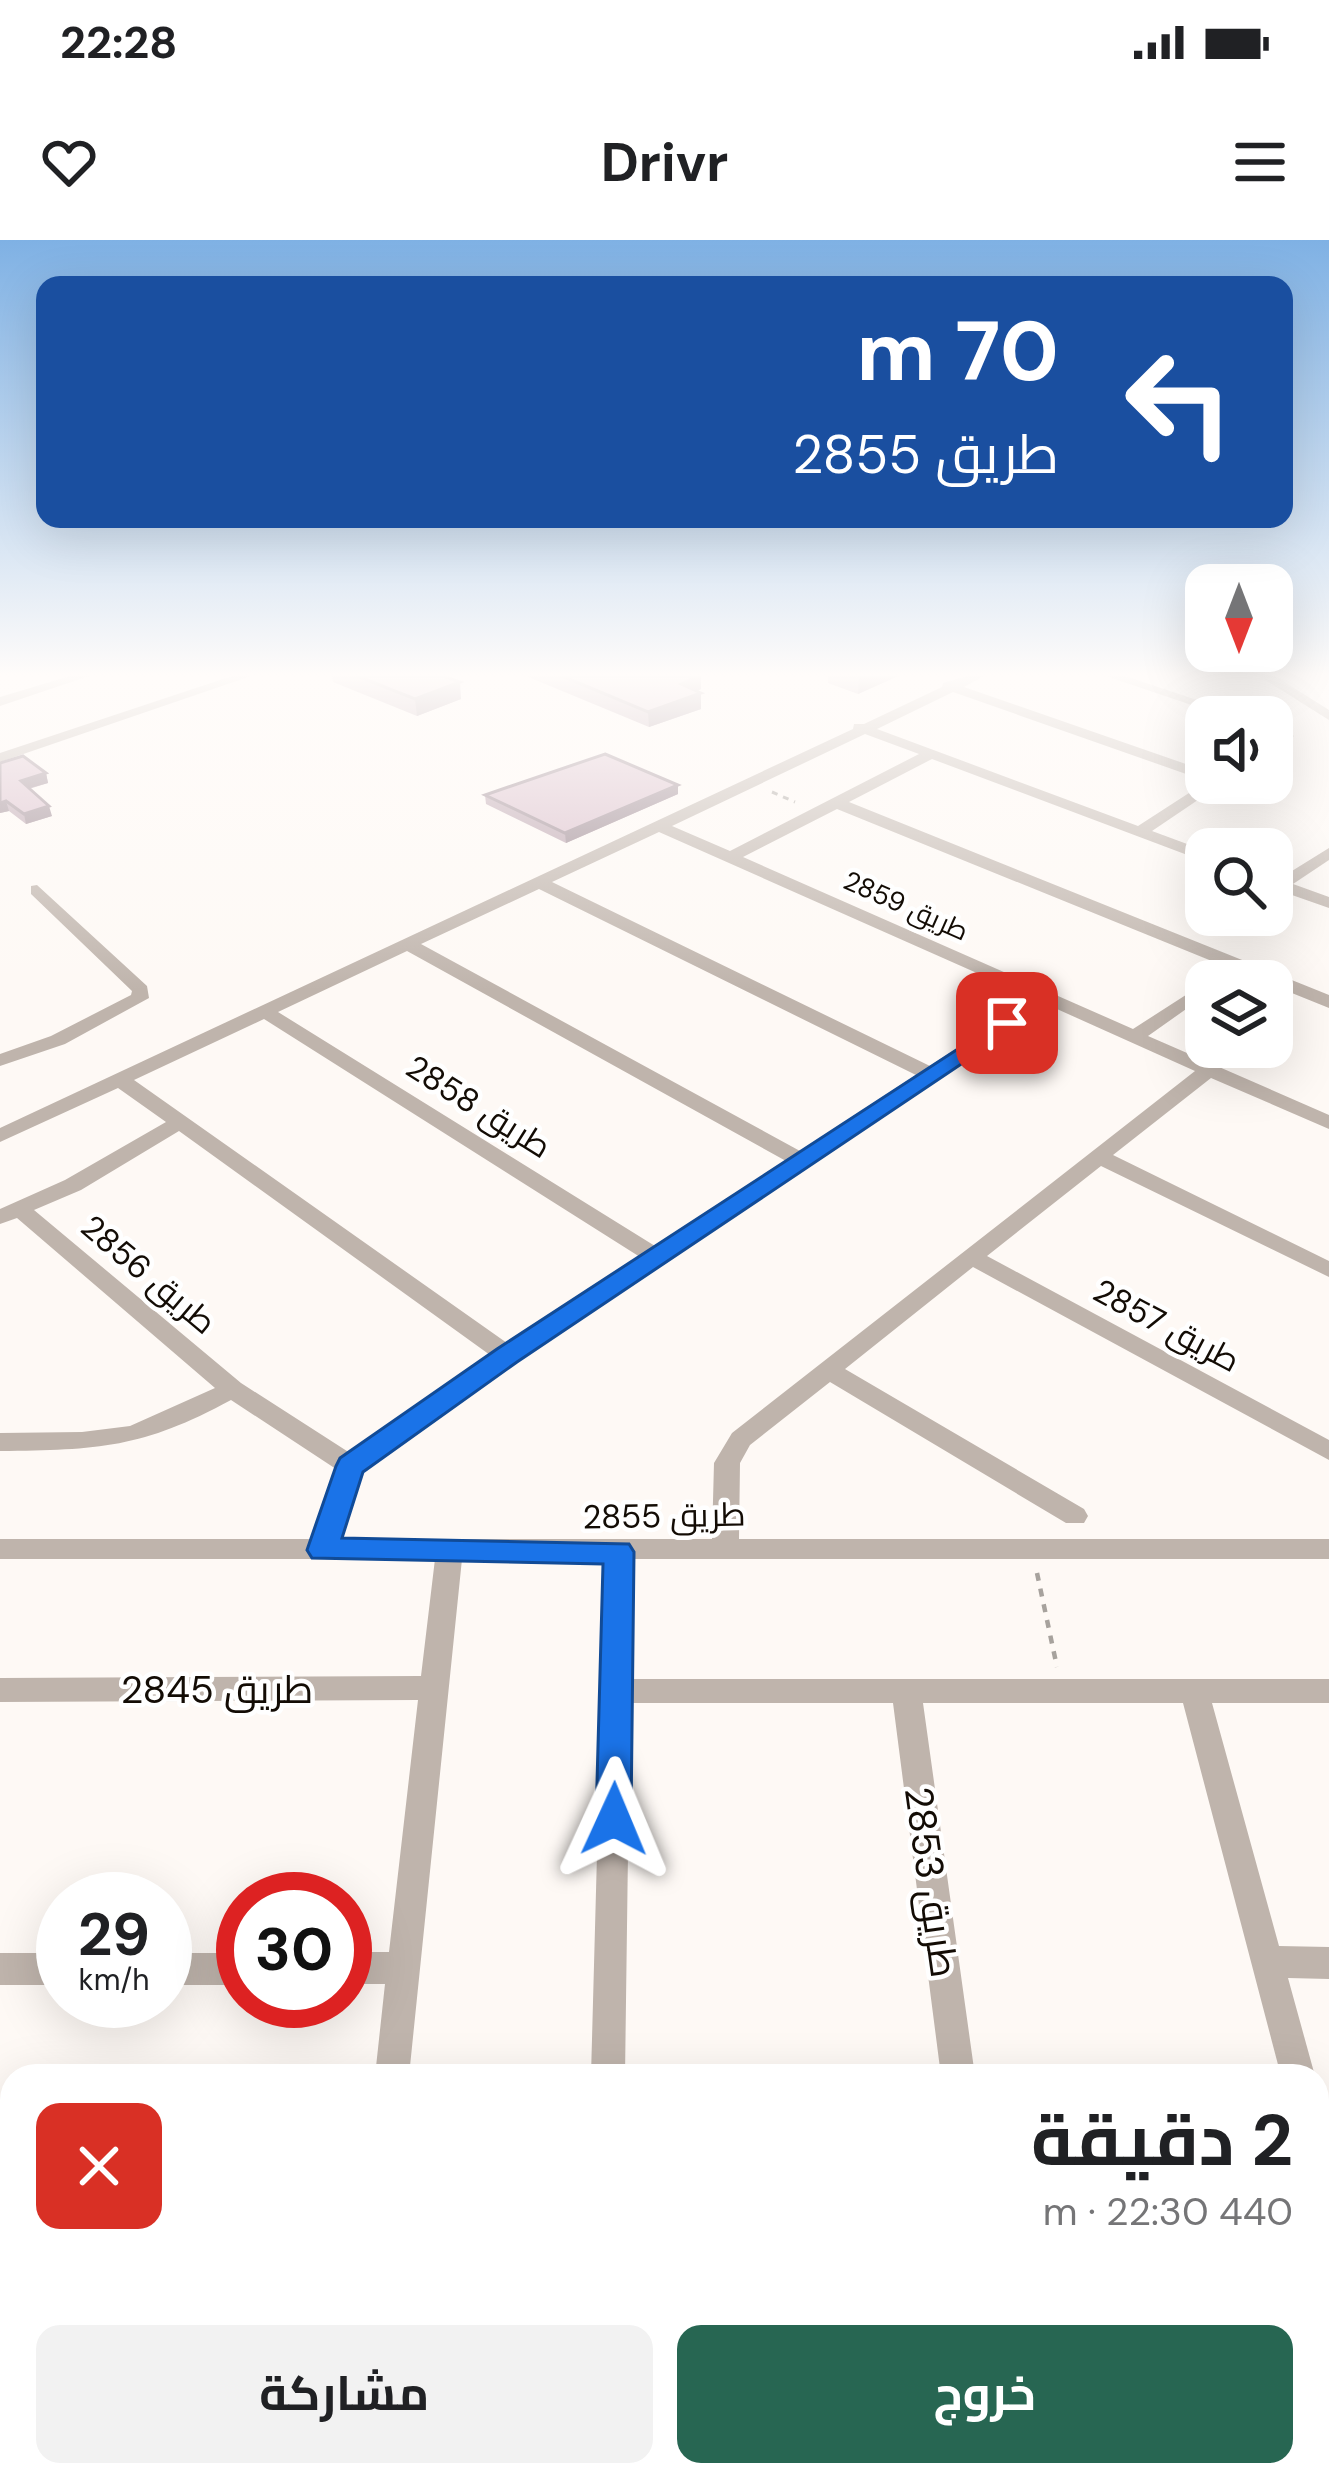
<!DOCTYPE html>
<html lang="ar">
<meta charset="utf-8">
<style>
body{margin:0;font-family:"DM Sans",Cairo,sans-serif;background:#f2f2f2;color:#202124;direction:rtl;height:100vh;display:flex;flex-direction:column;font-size:45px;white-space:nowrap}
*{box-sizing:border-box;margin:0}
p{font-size:39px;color:#757577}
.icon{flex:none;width:66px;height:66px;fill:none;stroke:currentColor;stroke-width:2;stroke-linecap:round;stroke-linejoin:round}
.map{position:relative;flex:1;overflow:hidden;direction:ltr}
.drawer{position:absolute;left:0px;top:1824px;width:1329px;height:423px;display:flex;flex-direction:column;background:#fff;border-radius:36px 36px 0 0;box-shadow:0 12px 48px #0002;direction:rtl}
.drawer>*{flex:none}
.banner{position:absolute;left:36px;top:36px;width:1257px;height:252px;border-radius:24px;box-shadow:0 12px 48px #0002;direction:rtl;background:#1a4fa0;color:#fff;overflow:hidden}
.needle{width:78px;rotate:180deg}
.tools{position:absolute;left:1185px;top:324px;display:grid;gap:24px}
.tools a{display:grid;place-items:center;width:108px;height:108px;border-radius:24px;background:#fff;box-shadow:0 12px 48px #0002;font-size:60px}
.speed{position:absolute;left:36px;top:1632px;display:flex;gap:24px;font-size:60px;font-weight:700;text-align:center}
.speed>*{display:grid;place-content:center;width:156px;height:156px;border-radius:50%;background:#fff;box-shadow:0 12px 48px #0002;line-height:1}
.speed small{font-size:30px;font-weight:400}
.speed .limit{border:18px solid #d22;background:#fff;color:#111}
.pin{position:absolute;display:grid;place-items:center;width:102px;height:102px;color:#fff;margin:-51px;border-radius:24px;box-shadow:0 6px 18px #0006}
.me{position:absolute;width:132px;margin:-66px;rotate:1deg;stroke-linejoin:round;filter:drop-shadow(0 0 9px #0008)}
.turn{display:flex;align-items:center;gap:42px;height:252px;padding:0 36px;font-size:54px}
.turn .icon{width:156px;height:156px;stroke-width:2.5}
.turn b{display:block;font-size:84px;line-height:102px}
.round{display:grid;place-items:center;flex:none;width:126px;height:126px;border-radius:24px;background:#f2f2f2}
.summary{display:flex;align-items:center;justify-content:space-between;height:204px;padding:0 36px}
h1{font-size:72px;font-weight:700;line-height:90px}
.cta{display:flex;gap:24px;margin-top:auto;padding:24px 36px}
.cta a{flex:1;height:138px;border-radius:24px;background:#276652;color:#fff;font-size:48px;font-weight:700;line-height:138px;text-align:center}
.cta a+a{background:#f2f2f2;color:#202124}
.status{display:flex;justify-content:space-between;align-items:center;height:84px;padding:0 60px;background:#fff;direction:ltr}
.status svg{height:33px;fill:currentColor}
header{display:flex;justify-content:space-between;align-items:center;height:156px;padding:0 36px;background:#fff;font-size:54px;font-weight:700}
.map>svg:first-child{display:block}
</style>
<div class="status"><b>22:28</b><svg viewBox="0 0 49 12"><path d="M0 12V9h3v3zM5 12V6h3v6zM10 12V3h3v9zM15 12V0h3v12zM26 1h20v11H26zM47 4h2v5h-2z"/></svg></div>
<header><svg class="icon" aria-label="menu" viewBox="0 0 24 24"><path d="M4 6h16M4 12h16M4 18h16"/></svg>Drivr<svg class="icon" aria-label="heart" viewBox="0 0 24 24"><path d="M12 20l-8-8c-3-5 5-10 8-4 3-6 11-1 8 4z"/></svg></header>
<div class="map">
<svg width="1329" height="2245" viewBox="0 0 1329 2245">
<rect width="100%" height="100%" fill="#fef9f5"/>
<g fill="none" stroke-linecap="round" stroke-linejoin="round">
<path stroke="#a7a29d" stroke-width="3" stroke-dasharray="6 6" stroke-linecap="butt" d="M772 552 795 562"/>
<path stroke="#a7a29d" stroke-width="4.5" stroke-dasharray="8 8" stroke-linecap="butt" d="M1037 1333 1057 1427"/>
<path fill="#bfb4ac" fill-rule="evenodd" d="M70 436H89L0 466V457Z
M232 436H251L0 522V513Z
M967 436H984L964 447 1206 531V541L953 452 877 489 1138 586 1206 542 1223 543 1152 591 1206 611V622L932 519 849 562 1329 755V768L1272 745V741H1261L837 569 743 617 1133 789 1206 742V755L1148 796 1329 875V889L1211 838 1113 915 1329 1021V1037L1101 926 987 1016 1329 1200V1220L973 1027 845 1129 1084 1269 1088 1276 1084 1283H1066L830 1142 750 1205 740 1223 739 1299H1329V1319H632L631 1439H1329V1463H1212L1279 1706 1329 1707V1739L1288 1738 1315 1836H1281L1183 1463H923L975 1836H941L893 1463H630L625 1836H591L605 1319H462L409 1836H375L385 1744H345V1712H389L418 1460 0 1462V1438L421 1436 435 1319H0V1299H312L336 1229 231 1160C143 1208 98 1210 0 1211V1193L82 1192 130 1186 215 1148 17 978 0 984V969L65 940 166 882 118 848 0 902V888L853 489 854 484H864L942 447 943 443ZM865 494 919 514 730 611 672 586ZM659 592 1033 758 930 826 552 642ZM539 649 916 835 800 911 421 704ZM407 711 786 921 655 1006 278 772ZM1048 765 1195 831 732 1193 714 1223 712 1299H339L361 1231 515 1121ZM264 779 640 1017 507 1103 134 840ZM179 891 490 1115 350 1213 241 1143 34 970 81 950Z
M1106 436H1125L1248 477H1227Z
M1259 436H1275L1329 470V480Z
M1272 483 1294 496 1272 514V502L1278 497 1272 493Z
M1329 608V620L1293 644 1329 657V668L1272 648V637L1279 639Z
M37 645 147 746 149 758 65 804 0 826V814L51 796 131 755 132 751 31 654V646Z
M0 1713H63V1745H0Z
M165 1713H243V1745H165Z
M1317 1886 1329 1891V1965L1317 1960Z
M12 2162V2202L0 2203V2163Z
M327 2235H367L366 2245H326Z
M606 2235H648L652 2245H610Z
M991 2235H1031L1032 2245H992Z"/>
</g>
<path fill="#b9a0ac" d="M332 436H443L461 459 417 476 333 442Z
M526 436H701V449L697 451 701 469 649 487Z
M828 436H898L858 454 828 443Z
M0 523 46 533 48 543 29 549 52 576 26 584 9 571 0 573Z
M678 554 566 603 486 564 485 555Z"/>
<path fill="#96828c" d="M698 436H701V449L681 459V444Z
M859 436H898L858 454Z
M460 442 461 459 417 476 415 459Z
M701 453V469L649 487 648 472Z
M46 533 48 543 23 550 21 541Z
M678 545V554L566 603 565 593Z
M6 561 9 571 0 573V563Z
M49 566 52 576 26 584 24 574Z"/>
<path fill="#d7bac8" stroke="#96828c" stroke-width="3" d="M357 436H443L460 442 415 459Z
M562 436H698L681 444 701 453 648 472Z
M605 514 678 545 565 593 485 555Z
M23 516 46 533 21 541 49 566 24 574 6 561 0 563V523Z"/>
<linearGradient id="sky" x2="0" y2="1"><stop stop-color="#7fb1e4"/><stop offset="0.58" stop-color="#fffcfa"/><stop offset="1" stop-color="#fffcfa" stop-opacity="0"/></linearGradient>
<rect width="1329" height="750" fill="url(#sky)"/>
<path fill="#1a73e8" stroke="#114b97" stroke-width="3" d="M1007 777 1015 779V788L517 1122 363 1232 342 1298 629 1304 634 1312 631 1579 626 1590 614 1595 601 1590 596 1579 603 1324 312 1318 307 1310 336 1226 340 1218 497 1109Z"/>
<g text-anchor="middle" stroke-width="9" stroke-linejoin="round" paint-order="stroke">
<g font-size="27" fill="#130c05" stroke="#fff">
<text transform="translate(906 666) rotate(24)" y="9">طريق 2859</text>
</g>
<g font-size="33" fill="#130c05" stroke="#fff">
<text transform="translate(479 866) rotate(32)" y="12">طريق 2858</text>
<text transform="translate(149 1034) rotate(40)" y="12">طريق 2856</text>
<text transform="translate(1167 1085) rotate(28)" y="12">طريق 2857</text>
<text transform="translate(664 1275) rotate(-1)" y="12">طريق 2855</text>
</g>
<g font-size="39" fill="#130c05" stroke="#fff">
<text x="217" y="1463">طريق 2845</text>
<text transform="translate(932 1642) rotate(82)" y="14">طريق 2853</text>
</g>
</g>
</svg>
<div class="tools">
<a><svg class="needle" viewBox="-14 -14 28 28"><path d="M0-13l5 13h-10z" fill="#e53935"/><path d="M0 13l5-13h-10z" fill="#757577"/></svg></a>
<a><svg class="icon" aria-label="sound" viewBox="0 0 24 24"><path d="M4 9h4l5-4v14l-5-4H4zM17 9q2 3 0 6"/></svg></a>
<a><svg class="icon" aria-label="search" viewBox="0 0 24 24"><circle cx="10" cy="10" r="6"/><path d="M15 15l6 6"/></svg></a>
<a><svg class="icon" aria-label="layers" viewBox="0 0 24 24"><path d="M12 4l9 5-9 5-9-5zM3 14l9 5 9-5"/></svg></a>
</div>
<div class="speed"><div>29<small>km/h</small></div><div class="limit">30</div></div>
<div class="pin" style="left:1007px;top:783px;background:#d93025"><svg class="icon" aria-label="arrive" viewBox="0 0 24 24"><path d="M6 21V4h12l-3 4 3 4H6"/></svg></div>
<svg class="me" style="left:614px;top:1579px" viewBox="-20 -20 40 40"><path d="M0-17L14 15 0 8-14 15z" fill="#1a73e8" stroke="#fff" stroke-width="4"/></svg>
<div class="banner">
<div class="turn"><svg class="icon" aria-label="left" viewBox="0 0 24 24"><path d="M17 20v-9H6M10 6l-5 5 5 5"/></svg><div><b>70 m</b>طريق 2855</div></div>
</div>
<section class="drawer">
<div class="summary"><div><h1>2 دقيقة</h1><p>440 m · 22:30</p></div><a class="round" style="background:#d93025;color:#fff"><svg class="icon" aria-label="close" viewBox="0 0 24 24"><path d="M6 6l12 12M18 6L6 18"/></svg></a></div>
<div class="cta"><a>خروج</a><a>مشاركة</a></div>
</section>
</div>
